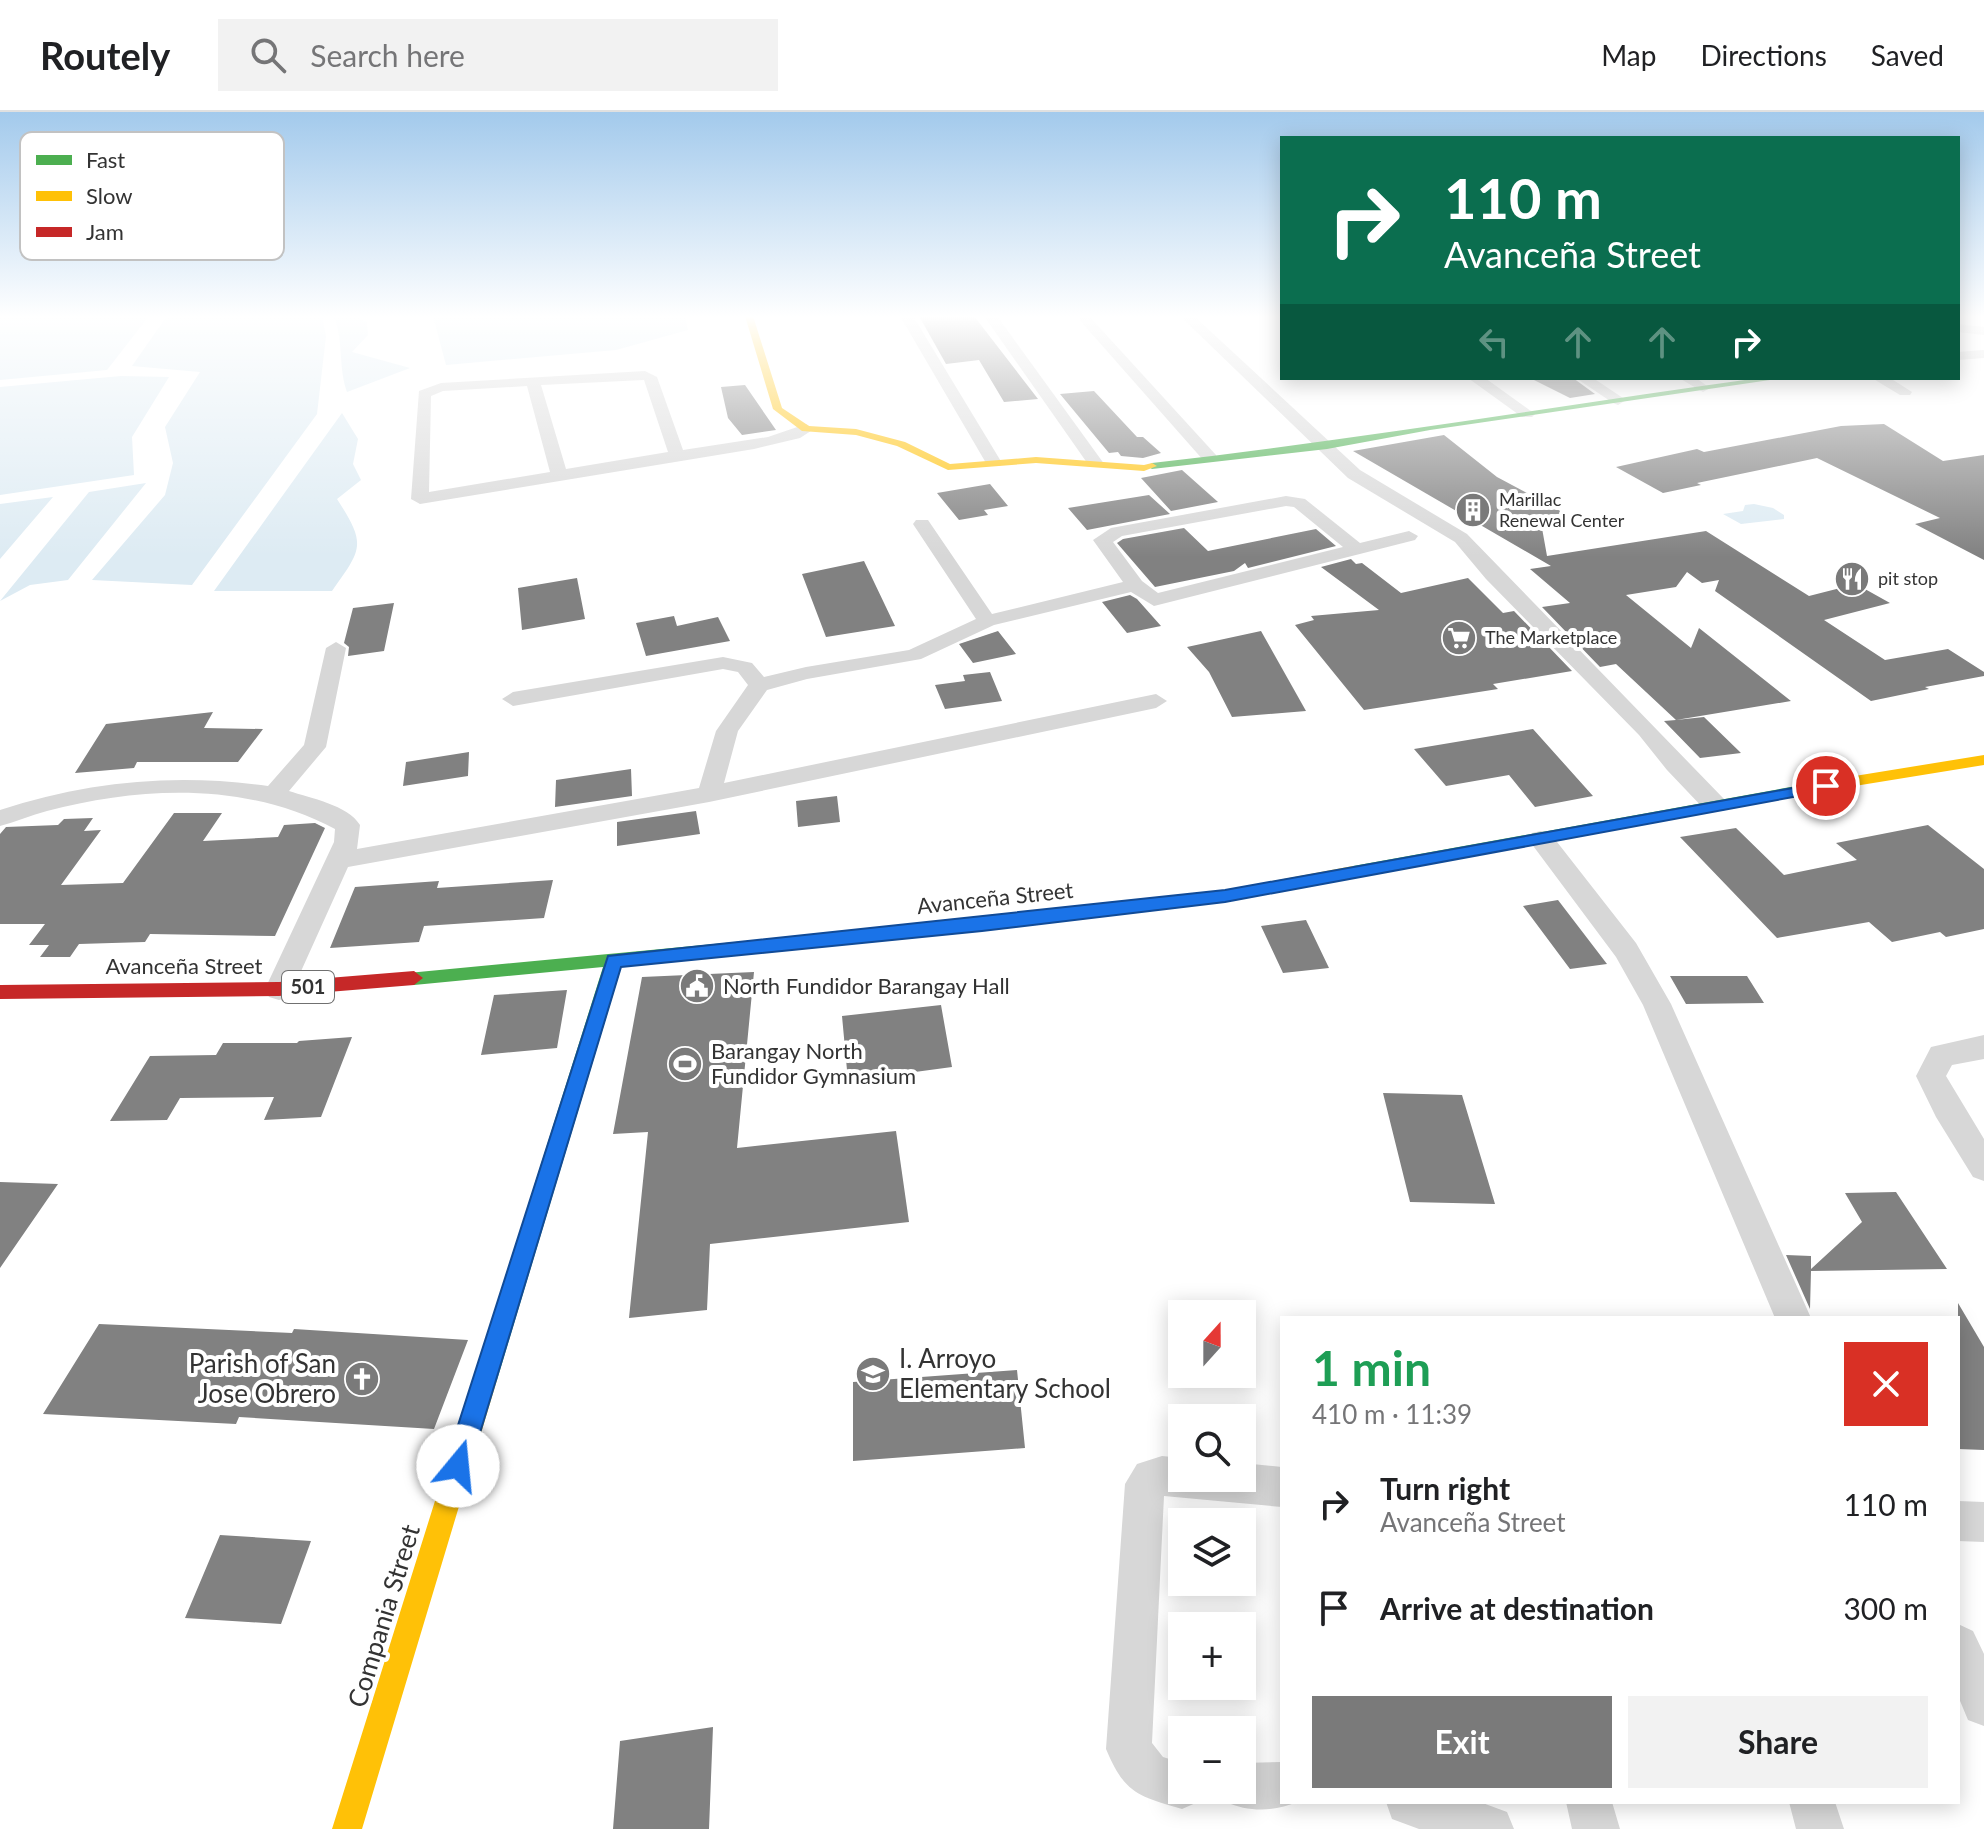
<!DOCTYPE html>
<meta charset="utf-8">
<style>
body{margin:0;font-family:Lato,sans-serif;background:#f2f2f2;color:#202124;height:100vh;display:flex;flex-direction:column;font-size:30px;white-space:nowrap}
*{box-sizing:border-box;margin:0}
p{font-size:26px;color:#757577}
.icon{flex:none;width:44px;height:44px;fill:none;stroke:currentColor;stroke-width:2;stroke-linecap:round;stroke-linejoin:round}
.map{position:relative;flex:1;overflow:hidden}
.sheet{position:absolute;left:1280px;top:1204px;width:680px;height:488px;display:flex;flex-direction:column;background:#fff;border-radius:0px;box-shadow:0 4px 20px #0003}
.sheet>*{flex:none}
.hud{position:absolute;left:1280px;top:24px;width:680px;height:244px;border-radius:0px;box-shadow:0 4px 20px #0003;background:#0b6e4f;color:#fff;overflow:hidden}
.needle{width:52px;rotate:21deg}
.buttons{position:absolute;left:1168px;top:1188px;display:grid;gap:16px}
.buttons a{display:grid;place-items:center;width:88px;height:88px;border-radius:0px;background:#fff;box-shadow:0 4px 20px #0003;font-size:40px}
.pin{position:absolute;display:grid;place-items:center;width:68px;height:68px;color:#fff;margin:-34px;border:4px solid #fff;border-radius:50%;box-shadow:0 2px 8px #0007}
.me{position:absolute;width:88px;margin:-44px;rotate:17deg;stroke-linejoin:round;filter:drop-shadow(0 0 6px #0008)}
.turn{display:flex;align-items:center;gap:28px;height:168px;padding:0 32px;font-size:36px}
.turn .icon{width:104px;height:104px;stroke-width:2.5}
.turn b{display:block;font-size:56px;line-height:68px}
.lanes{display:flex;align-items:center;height:76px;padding:0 32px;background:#0003;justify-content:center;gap:40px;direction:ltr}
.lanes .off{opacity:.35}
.round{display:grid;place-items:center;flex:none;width:84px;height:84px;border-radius:0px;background:#f2f2f2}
.summary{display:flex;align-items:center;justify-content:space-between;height:136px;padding:0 32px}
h1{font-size:48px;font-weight:700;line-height:60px;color:#1e9e55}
.action{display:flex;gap:16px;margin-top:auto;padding:16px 32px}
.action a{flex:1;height:92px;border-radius:0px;background:#7a7a7a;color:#fff;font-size:32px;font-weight:700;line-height:92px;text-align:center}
.action a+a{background:#f2f2f2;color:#202124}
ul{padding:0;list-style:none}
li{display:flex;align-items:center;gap:24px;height:104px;padding:0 32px}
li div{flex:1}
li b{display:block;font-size:30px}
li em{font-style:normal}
header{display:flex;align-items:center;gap:48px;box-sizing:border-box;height:112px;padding:0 40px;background:#fff;border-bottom:2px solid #e0e0e0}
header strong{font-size:38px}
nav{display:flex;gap:44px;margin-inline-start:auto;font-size:28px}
.search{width:560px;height:72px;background:#f2f2f2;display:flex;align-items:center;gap:20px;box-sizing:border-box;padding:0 28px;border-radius:0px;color:#757577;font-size:30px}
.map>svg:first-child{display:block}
</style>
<header>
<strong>Routely</strong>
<div class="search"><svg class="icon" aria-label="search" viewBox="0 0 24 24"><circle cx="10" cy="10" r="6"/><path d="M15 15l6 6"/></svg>Search here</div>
<nav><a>Map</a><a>Directions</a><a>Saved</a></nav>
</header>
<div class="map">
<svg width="1984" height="1717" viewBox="0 0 1984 1717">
<rect width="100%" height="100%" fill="#fff"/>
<path fill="#ddebf3" d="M0 204H149L107 258 0 268Z
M167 204H322L326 224 317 302 192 473 92 468 165 383 173 351 165 315 200 260 132 254Z
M334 204H354L367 210 368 223 352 240 410 256 347 280C338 255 344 230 334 204Z
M433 204H685L688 218 616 238 446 253Z
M121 264 169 265 132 325 134 363 0 383V275Z
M342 301 358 327 353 352 361 368 337 387C366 432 363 436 332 479H214Z
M146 371 68 468 30 473 0 489 89 380Z
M53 385 0 447V392Z
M1754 392 1773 396 1784 403V407L1741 412 1723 402 1743 399 1745 393Z"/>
<path fill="#818181" d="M919 204H974L1038 287 1004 290 979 248 946 252Z
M1530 266H1573L1595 282 1570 286Z
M745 273 776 318 742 323 728 306 721 275Z
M1094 279 1137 325H1143L1161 341 1143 346 1121 344 1118 340 1109 341 1060 282Z
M1884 312 1943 349 1984 343V448L1915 412 1940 406 1817 346 1697 371 1701 373 1663 381 1616 355 1697 337 1704 340 1841 314Z
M1444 323 1497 365 1564 401 1540 405 1547 444 1706 419 1809 484 1856 472 1890 491 1824 508 1885 548 1948 537 1984 560V564L1925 575 1929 577 1871 589 1715 479 1719 468 1702 471 1687 460 1676 475 1626 483 1691 536 1699 516 1791 589 1676 608 1704 605 1741 641 1700 646 1664 609 1676 608 1616 552 1600 555 1542 495 1570 491 1530 457 1551 454 1353 339Z
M1182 358 1218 390 1171 399 1141 366Z
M990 372 1008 394 984 398 988 403 959 408 937 381Z
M1149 383 1170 402 1087 418 1068 396Z
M1184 416 1208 439 1316 417 1336 434 1248 456 1245 451 1234 459 1155 475 1117 431 1123 427Z
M1351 447 1356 452 1362 451 1401 481 1468 466 1503 501 1514 499 1572 559 1493 572 1498 577 1364 598 1295 513 1314 508 1311 504 1379 498 1321 455Z
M864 449 895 514 826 525 802 462Z
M577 466 585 507 522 518 518 476Z
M1130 483 1137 487 1161 514 1127 521 1102 490Z
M394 491 384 539 348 544 349 535 344 531 353 496Z
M674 504 677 514 718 505 730 529 646 544 636 511Z
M998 519 1016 542 973 551 959 532Z
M1261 519 1306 599 1232 605 1209 560 1187 535Z
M990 560 1002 589 945 597 935 573 965 569 963 563Z
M213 600 204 616 263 617 238 650H137L134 656 75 661 106 612Z
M1533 617 1593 684 1535 695 1509 663 1446 674 1414 637Z
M469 640 468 664 403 674 406 650Z
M631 657 632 684 555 695 556 668Z
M837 684 840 710 798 715 796 689Z
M696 699 700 722 617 734V710Z
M174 701H222L203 729 278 725 284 713 315 711 325 716 275 824 150 822 145 830 79 832 70 845H40L49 833H29L45 812H0V722L6 715 58 713 64 707 93 706 84 719 101 718 61 773 123 771Z
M1928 713 1984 757V817L1946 825 1940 820 1892 830 1869 810 1777 826 1680 725 1736 716 1784 763 1857 748 1836 731Z
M553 768 544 806 424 814 419 830 330 836 355 775 439 769 437 776Z
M1558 788 1607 852 1570 857 1523 794Z
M1306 808 1329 856 1283 861 1261 814Z
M754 860 737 1036 896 1019 909 1110 710 1132 707 1198 629 1206 648 1020 613 1022 642 865Z
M1670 864H1747L1764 891 1686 892Z
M567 878 557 936 481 943 494 883Z
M941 893 952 955 848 969 842 904Z
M352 925 321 1005 264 1008 274 985 180 986 167 1008 110 1009 150 944 216 943 223 931H297L299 929Z
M1383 981 1462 983 1495 1092 1410 1090Z
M0 1070 58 1072 0 1156Z
M1896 1080 1947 1157 1811 1159 1810 1197 1786 1143 1811 1144V1157L1862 1110 1845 1081Z
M1958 1191 1984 1235V1338L1958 1337Z
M99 1212 292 1221 294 1217 468 1228 434 1317 239 1305 236 1312 43 1302Z
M1017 1258 1025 1336 853 1349V1270Z
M220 1423 311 1429 281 1512 185 1506Z
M713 1615 709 1717H613L620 1629Z"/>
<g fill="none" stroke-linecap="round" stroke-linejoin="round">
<path fill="#d7d7d7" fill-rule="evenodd" d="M900 204H913L1002 351 1000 354H988L986 351Z
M984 204H997L1102 349 1104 352 1102 355H1090Z
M1076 204H1089L1216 343V349H1204Z
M1180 204H1194L1360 358 1467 422 1724 687 1727 693 1724 699H1706L1667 658 1639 623 1486 467 1455 430 1348 366Z
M1958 212 1984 215V223L1958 220Z
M1984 238V246L1958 248V240Z
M645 259 657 265 683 338 768 325 806 312 814 317 800 326 754 337 420 392 411 387 419 279 441 271ZM644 268 668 340 566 357 541 273ZM527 274 550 360 429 380 431 284 443 279Z
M1468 266H1485L1535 302 1532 305H1522Z
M1576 266H1593L1626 288 1618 293 1613 291Z
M1679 266H1696L1710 276 1703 280Z
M1872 266H1890L1912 280 1910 283H1900Z
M1286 384 1305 387 1360 431 1409 419 1418 424 1415 428 1154 494 1131 480 994 513 921 547 807 567 767 578 738 619 724 671 1156 582 1167 589 1156 596 709 690 348 755 293 877 289 885 279 888 269 885 265 877 334 730 335 717C247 670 142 674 47 699 31 703 16 710 0 714V698C88 669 176 661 268 674L304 633 326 536 336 530 346 536 326 635 289 679C310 686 348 693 360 713L357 737 699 676 716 619 748 573 738 560 723 557 513 594 502 587 513 580 723 545 752 551 764 565 806 555 909 538 976 507 913 412 916 408H928L992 502 1123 470 1093 428 1111 416ZM1286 394 1294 395 1343 435 1158 481 1142 469 1113 430 1122 424Z
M1541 719 1550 721 1636 831 1671 892 1811 1206H1775L1643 893 1616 845 1528 727 1532 721Z
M1984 923V947L1952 953 1946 964 1984 1027V1069L1973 1065 1936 1005 1916 964 1931 935Z
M1162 1344 1182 1346V1366H1242V1351L1282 1355V1395L1164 1384 1152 1631 1163 1645 1182 1651V1678H1204L1198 1690 1182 1697C1138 1684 1125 1682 1106 1637L1125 1372 1137 1352Z
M1958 1389 1984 1390V1430L1958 1429Z
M1958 1512 1973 1519 1984 1542V1614L1968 1608 1958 1584Z
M1282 1650V1690H1297C1274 1700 1248 1700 1226 1690L1220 1678H1242V1651Z
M1386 1690H1480L1507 1700 1514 1717H1419L1392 1707Z
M1566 1690H1612L1620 1717H1572Z
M1789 1690H1835L1844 1717H1796Z"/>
<path fill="#4caf50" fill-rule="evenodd" d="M1759 266H1784L1430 318 1327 337 1152 357 1147 354 1152 351C1355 328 1557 294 1759 266Z
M1824 669 1832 674 1829 677 1353 766 1345 760 1353 754Z
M956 809 965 815 956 821 622 853 497 1268 493 1276 485 1280 477 1276 473 1268 603 855 414 873 408 871 405 866 408 861Z"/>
<path fill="#ffc107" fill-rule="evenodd" d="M745 204H753L782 296 809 314 856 317 905 330 950 352 1036 345 1144 353 1152 351 1157 354 1144 359 1036 351 948 358 897 334 856 323 802 319 773 297Z
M1984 643V653L1824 679 1816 674 1824 669Z
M1353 754 1361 760 1359 764 1225 790 956 821 947 815 956 809 1225 778Z
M485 1256 493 1260 497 1268 362 1717H332L473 1268 477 1260Z"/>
<path fill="#c62828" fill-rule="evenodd" d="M414 859 423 866 414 873 279 884 0 887V873L279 870Z"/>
</g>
<linearGradient id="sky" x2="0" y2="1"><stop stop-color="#a3caec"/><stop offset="0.46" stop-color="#fff"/><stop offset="1" stop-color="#fff" stop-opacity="0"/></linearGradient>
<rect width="1984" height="445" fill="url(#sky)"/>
<path fill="#1a73e8" stroke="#114b97" stroke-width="2" d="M1826 670 1833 674 1831 678 1225 790 982 819 621 855 470 1354 467 1363 458 1367 449 1363 445 1354 608 844 1225 778Z"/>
<defs>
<g id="building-disc" transform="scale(1.8)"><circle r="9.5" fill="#7a7a7a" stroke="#fff"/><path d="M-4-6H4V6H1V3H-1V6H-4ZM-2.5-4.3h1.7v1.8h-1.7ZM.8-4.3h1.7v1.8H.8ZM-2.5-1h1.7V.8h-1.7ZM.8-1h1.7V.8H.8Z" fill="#fff"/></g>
<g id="restaurant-disc" transform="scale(1.8)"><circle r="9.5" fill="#7a7a7a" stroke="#fff"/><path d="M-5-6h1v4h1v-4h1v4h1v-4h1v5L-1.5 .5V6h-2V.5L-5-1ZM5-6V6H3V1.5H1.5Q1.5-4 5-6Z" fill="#fff"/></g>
<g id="supermarket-disc" transform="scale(1.8)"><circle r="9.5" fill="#7a7a7a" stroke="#fff"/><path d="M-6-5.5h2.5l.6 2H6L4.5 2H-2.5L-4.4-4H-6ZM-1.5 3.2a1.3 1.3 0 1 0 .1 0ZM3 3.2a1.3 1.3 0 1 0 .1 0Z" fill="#fff"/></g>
<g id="civic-disc" transform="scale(1.8)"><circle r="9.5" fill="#7a7a7a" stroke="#fff"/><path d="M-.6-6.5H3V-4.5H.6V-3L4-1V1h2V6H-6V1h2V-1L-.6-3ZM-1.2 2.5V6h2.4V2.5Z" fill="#fff"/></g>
<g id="stadium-disc" transform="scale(1.8)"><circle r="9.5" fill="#7a7a7a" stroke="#fff"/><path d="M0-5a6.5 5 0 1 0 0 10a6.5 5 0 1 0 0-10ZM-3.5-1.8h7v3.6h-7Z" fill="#fff"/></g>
<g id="school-disc" transform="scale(1.8)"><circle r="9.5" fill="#7a7a7a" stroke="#fff"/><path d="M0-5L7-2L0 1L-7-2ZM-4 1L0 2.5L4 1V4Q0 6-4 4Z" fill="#fff"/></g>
<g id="church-disc" transform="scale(1.8)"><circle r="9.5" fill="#7a7a7a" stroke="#fff"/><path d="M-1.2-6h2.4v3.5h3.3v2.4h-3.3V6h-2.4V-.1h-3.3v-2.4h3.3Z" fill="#fff"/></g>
</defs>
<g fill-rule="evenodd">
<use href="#building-disc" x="1473" y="398"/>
<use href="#restaurant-disc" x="1852" y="467"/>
<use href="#supermarket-disc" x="1459" y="526"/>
<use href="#civic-disc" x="697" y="874"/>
<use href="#stadium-disc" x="685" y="952"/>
<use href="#school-disc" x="873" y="1262"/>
<use href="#church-disc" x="362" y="1267"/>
</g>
<g text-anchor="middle" stroke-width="8" stroke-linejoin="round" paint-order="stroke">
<g font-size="18" fill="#333" stroke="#fff" text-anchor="start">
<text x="1499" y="394">Marillac<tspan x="1499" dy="21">Renewal Center</tspan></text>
<text x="1878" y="473">pit stop</text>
<text x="1485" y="532">The Marketplace</text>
</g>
<rect fill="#fff" stroke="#707070" stroke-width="2" x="282" y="859" width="52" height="32" rx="6"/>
<g font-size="20" font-weight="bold" fill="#333">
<text x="308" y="882">501</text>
</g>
<g font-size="22" fill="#333" stroke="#fff">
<text transform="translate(995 786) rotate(-6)" y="8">Avanceña Street</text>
<text x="184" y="862">Avanceña Street</text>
</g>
<g font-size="22" fill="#333" stroke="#fff" text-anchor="start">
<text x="723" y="882">North Fundidor Barangay Hall</text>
<text x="711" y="947">Barangay North<tspan x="711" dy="25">Fundidor Gymnasium</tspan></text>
</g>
<g font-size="26" fill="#333" stroke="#fff" text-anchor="start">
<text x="899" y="1256">I. Arroyo<tspan x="899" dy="30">Elementary School</tspan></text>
<text x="336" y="1261" text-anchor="end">Parish of San<tspan x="336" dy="30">Jose Obrero</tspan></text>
</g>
<g font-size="26" fill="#333" stroke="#fff">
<text transform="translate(384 1504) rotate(-73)" y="9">Compania Street</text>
</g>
</g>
<rect x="20" y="20" width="264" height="128" rx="12" fill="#fff" stroke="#c2c2c2" stroke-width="2"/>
<rect x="36" y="43" width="36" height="10" fill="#4caf50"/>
<rect x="36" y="79" width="36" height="10" fill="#ffc107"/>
<rect x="36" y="115" width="36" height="10" fill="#c62828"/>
<g font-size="22" fill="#333">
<text x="86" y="56">Fast</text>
<text x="86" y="92">Slow</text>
<text x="86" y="128">Jam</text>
</g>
</svg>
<div class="buttons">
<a><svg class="needle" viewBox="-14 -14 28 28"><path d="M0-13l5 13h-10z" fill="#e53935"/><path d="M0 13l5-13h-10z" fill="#757577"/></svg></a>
<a><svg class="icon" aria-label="search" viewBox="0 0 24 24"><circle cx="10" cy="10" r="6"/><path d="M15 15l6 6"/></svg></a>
<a><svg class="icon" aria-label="layers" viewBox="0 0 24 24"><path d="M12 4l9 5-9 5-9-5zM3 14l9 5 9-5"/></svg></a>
<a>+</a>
<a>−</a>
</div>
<div class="pin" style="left:1826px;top:674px;background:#d93025"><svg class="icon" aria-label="arrive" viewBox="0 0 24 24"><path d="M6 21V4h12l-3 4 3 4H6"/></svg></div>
<svg class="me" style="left:458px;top:1354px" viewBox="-20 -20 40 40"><circle r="19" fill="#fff"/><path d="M0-13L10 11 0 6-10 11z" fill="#1a73e8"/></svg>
<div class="hud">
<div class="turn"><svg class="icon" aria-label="right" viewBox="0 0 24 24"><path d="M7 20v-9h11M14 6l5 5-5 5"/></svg><div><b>110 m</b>Avanceña Street</div></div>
<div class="lanes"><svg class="icon off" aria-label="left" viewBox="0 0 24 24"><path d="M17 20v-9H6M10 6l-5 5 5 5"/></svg><svg class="icon off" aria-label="ahead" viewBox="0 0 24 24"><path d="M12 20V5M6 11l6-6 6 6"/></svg><svg class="icon off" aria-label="ahead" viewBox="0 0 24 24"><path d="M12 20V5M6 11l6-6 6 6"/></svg><svg class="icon" aria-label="right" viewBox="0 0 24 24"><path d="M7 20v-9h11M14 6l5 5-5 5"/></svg></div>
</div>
<section class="sheet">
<div class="summary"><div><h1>1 min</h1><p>410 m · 11:39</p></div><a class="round" style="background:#d93025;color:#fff"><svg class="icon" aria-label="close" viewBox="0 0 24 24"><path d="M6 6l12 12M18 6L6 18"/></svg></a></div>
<ul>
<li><svg class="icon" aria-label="right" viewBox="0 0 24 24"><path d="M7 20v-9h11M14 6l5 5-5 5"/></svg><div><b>Turn right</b><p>Avanceña Street</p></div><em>110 m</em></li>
<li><svg class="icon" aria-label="arrive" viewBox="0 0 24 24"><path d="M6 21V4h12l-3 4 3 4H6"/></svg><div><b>Arrive at destination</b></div><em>300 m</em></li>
</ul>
<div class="action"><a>Exit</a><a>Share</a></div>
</section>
</div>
